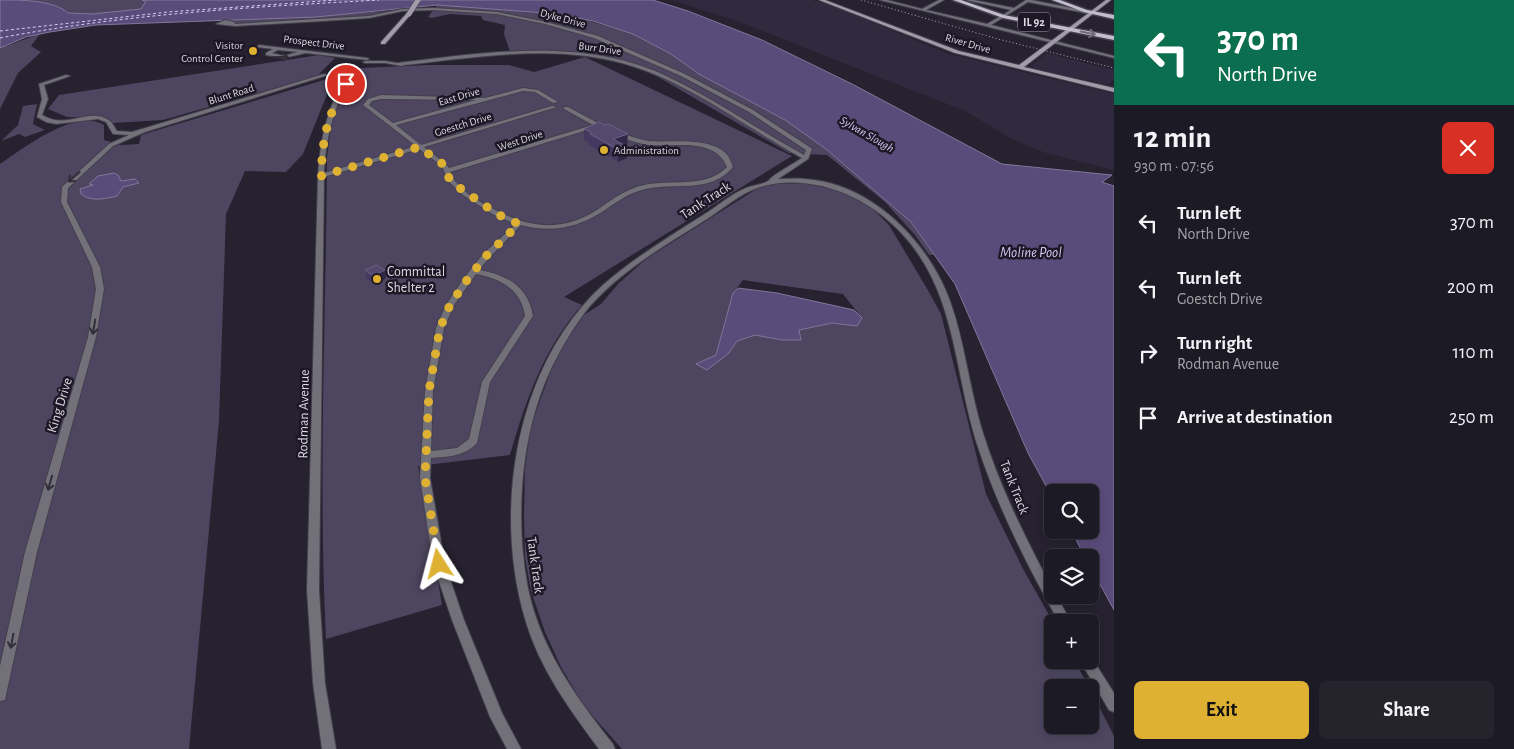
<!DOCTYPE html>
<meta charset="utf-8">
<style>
body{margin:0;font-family:"Alegreya Sans",sans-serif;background:#25232c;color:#f1f3f6;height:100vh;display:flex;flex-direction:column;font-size:19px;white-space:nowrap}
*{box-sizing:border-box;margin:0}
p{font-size:16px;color:#a0a1a6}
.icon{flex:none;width:28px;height:28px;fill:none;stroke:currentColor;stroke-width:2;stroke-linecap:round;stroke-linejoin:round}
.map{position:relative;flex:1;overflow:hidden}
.sheet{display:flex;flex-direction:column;background:#1c1a24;width:400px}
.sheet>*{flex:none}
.hud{background:#0b6e4f;color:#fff;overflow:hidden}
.controls{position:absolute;left:1044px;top:484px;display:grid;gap:10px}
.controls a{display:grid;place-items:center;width:55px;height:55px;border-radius:8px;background:#1c1a24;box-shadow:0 2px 8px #0003,0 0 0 1px #3a3841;font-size:25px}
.pin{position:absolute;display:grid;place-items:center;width:42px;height:42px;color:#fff;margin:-21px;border:2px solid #fff;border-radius:50%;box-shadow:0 1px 5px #0007}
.me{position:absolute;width:55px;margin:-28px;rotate:351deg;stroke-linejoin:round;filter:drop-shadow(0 0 4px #0008)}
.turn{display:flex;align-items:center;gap:18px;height:105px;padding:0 20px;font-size:22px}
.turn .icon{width:65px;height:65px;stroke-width:2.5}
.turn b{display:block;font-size:35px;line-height:42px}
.round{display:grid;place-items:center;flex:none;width:52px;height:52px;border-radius:8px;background:#25232c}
.overview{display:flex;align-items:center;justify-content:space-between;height:85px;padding:0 20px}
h1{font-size:30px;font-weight:700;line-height:38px}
.action{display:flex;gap:10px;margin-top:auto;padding:10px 20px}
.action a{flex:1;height:58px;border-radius:8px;background:#deb133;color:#111;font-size:20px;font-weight:700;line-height:58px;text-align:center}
.action a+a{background:#25232c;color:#f1f3f6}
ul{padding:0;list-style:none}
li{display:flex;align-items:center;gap:15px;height:65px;padding:0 20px}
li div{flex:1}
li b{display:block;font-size:19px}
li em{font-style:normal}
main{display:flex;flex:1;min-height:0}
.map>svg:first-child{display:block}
</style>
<main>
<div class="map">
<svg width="1114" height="749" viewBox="0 0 1114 749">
<rect width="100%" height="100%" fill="#262230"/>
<path fill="#302a3f" d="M672 0H812L833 6 949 54 1114 94V170L1046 153 1014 140 965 111 737 21Z
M1046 53 1114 70V79L1108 85 1030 67Z"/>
<path fill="#4e4661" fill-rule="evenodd" d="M21 0H147L146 10 67 18Z
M437 5 531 10 576 17 633 34 671 54 699 74 785 120 826 149 911 222 934 255H929L915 235 885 202 827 155 789 153 653 74 608 56 510 52 504 34 505 25 483 20 481 16 450 14 432 18 428 17Z
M391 11 360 17 237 24C228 16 171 22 156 23Z
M40 34 31 46 41 52 18 73 0 109V48Z
M319 55 335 58 317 76 163 120 113 123 108 118 67 117 48 109 59 95Z
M585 57 792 156 564 297 582 305C543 349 526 400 510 455L418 466 442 605 326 639C318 479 326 318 327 158L332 117 360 68 428 65H509L534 72Z
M327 79 328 92 303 154 286 172 245 171 226 214 219 420 189 749H0V164C24 148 75 108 104 125V140L121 145 139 144 141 135Z
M37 104 33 124 45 130 25 137 19 134 1 141 18 125 23 106Z
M780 183 808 184 844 192 869 205 889 225 929 292 941 314 986 494 1023 569 1053 622 1052 660H1074L1089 687 1052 688V725H1090V689L1114 736V749H622L584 706 561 667 545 632 531 591 525 557 524 516 525 468 531 426 556 356 584 315 601 304 619 283 646 259 758 188ZM743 280 843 294 862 318 856 326 832 323 798 330 801 340H782L756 335 737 341 729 353 697 364 716 356 733 293Z"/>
<path fill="#5a4c7a" stroke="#81769a" d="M0 0C23 0 53 0 68 13L92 14 141 9 146 1 142 0H653L688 11 762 40 854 85 1002 164 1112 175 1102 182 1114 186V610L1090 566V558L1085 557 1071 530H1090V492H1052V497L1028 453 955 284 911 222 826 149 785 120 699 74 671 54 633 34 593 21 559 14 437 5 316 17 96 25 50 32 26 37 0 48Z
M114 173 118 175 121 181 135 179 139 183 123 187 117 196C105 199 91 202 81 194L80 189 93 185 89 184 98 176Z
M738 288 777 293 854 310 862 318 857 326 832 323 799 330 801 340H782L755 335 737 341 729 353 707 370 696 364 716 355 733 293Z"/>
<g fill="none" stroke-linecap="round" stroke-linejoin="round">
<path stroke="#d5c9f5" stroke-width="1" stroke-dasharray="3 2.5" stroke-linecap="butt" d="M0 31 168 12 336 0
M0 38C125 14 252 7 379 0"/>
<g stroke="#433f4d" stroke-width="2">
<path id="street" d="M880 0H887L922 9 939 0H944L926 10 987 24 1011 10 966 0H974L1014 8 1026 0H1031L1092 12 1091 14 1028 2 991 25 1114 56V58Z
M433 8 497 12 546 22 598 36 685 74 753 110 811 148 812 149 808 159 778 179C787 179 796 178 805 179 871 183 928 241 950 301 965 343 969 387 982 430 999 485 1025 538 1052 588V595H1056L1071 622H1059C1028 567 999 510 979 450 954 378 958 295 904 236 873 201 827 179 780 183 771 184 758 187 750 191 735 198 721 210 707 219 667 244 622 270 590 306 574 326 561 348 550 371 521 434 515 515 527 583 538 645 575 696 613 744L615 749H599C570 710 540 669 526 622 492 512 515 365 603 285 635 257 672 235 708 212 720 204 733 193 746 188 753 185 762 185 768 181 769 181 769 180 770 179 779 171 792 165 802 158 747 128 695 87 635 67 561 42 480 57 404 65L402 66 385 63H365L363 62 365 61H385L397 63C484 53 579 37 662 74 712 97 756 129 804 155L806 150 749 112 681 76 594 38 545 24 497 14 433 10 403 11 369 18 323 21 235 26 216 24 225 20 234 22 235 24 369 16 403 9Z
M259 45 367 58 369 59 367 60 306 53 284 58 266 55V53L273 49 257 47ZM278 50 298 52 284 56 272 53Z
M324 74 328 75 145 132 113 146 68 188 67 202 100 267 104 289 96 337 37 552 6 695 5 700 0 701V666L25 552 88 337 96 289 92 267 61 202 62 187 109 144 129 135 113 134 106 122 98 119 56 124 46 122 37 117 42 99 39 84 66 75 70 76 44 85 48 99 42 115C67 130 87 108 107 119 112 121 114 127 117 131L132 132Z
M343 82 347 83C332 114 326 139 324 173L416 146 363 105 368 99 381 95 485 98 523 88 538 90 558 102 553 103 535 92 523 91 396 125 421 145 552 106 557 107 424 147 446 164 449 168 593 125 564 109V107H568L607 128V130H603L597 127 450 172C455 186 473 198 486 205 523 226 558 235 597 210 611 200 626 189 644 185 671 179 706 189 727 167 715 137 675 147 650 145 639 144 629 140 619 137L615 135V133C626 133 638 140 649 141 671 143 713 136 728 156 730 159 732 164 733 167 710 195 673 181 642 190 627 194 615 203 602 212 577 228 550 233 521 225L489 258 479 270C507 275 528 286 533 316L490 382 477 443C465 456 448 457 431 458L430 478 445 564 464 620 502 713 521 749H507L490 717 452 620 433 564 420 478 425 391 436 328 446 305 464 278 483 254 516 224 494 215 463 195 448 181 442 166 419 149 324 177 319 590 325 683 336 749H322L313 683 307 590 318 176C320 142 326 112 343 82ZM381 99 476 100 393 123 369 105 372 101ZM476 274C501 279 521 289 525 316L482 382 469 439 457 448 431 451 433 391 444 328 454 305Z
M1090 655 1114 693V712L1109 710 1082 664 1080 660H1090Z"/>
</g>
<g stroke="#433f4d" stroke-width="2">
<path id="secondary" d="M819 0H825L959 51 1019 65 1106 0H1111L1024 67 1114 88V92L955 53Z
M407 13 411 14 385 44H381V42Z"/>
</g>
<g stroke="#433f4d" stroke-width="3">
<path id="primary" d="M953 0H961L1004 15 1114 36V40L1003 18Z
M1052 0H1060L1087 10 1114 15V19L1084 12Z"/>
</g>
<use href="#street" fill="#727078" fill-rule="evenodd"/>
<use href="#secondary" fill="#9f9ba8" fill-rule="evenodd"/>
<use href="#primary" fill="#c1bdcd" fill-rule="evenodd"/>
<path stroke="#afacb7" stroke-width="1" stroke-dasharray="1 2.5" stroke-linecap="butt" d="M861 0 998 39 1114 68"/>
<g stroke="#433f4d" stroke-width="6" stroke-linecap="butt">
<path id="secondary-bridge" d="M409 14 418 0"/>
</g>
<use href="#secondary-bridge" stroke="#9f9ba8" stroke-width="5"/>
</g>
<path fill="#453861" d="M584 129 627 145 626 146 627 158 618 162 589 145V143L584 140Z
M365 270H385L386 278 375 284 367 279Z"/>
<path fill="#322847" d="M628 134 627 145 616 149 613 139Z
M628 147 627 158 618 162 619 150Z
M385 270 386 278 375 284 373 276Z"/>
<path fill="#56496f" stroke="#6b6081" d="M599 122 604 125 608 124 628 134 613 139 628 147 619 150 590 134 591 132 584 129Z
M376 265 385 270 373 276 365 270Z"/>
<defs><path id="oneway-shaft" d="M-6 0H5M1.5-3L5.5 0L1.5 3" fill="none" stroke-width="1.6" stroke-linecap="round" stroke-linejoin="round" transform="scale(1.25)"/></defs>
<use stroke="#6e6a7a" href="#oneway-shaft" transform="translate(1088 33) rotate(12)"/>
<g stroke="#322e3a">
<use href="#oneway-shaft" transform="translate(281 57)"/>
<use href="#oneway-shaft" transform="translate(74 177) rotate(139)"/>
<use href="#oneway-shaft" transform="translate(94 327) rotate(100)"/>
<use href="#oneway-shaft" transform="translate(50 483) rotate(106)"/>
<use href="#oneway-shaft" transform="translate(12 641) rotate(101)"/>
</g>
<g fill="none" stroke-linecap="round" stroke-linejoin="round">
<path stroke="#deb133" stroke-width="9" stroke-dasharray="0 16.2" d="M346 84C326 119 323 136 321 176L419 147 444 165 449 178 457 186 497 214 519 224 486 256 467 280 450 305 440 328 429 391 425 478 439 564"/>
</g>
<g fill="#deb133" stroke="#1c1826" stroke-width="2">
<circle cx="253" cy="51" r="5"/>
<circle cx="604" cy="150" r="5"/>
<circle cx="377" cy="279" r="5"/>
</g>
<g text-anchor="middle" stroke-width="5" stroke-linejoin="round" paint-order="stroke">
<g font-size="11" fill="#dcd9e3" stroke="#1c1826">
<text transform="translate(563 18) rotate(15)" y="4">Dyke Drive</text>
<text transform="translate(314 42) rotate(7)" y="4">Prospect Drive</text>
<text transform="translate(968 43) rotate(16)" y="4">River Drive</text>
<text transform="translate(600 48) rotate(8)" y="4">Burr Drive</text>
<text transform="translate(231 94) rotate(-17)" y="4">Blunt Road</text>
<text transform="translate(459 96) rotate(-16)" y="4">East Drive</text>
<text transform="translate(463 124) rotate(-17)" y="4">Goestch Drive</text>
<text transform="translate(520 140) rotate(-18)" y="4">West Drive</text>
</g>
<g font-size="11" fill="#dcd9e3" stroke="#1c1826" text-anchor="end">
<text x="243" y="49">Visitor<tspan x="243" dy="13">Control Center</tspan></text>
<text x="614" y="154" text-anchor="start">Administration</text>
</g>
<rect fill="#1c1826" stroke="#a29faa" stroke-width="1" x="1018" y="12.5" width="32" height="19" rx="4"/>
<g font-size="12" font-weight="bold" fill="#dcd9e3">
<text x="1034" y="26">IL 92</text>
</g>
<g font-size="12" font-style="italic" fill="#d5c9f5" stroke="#1c1826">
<text transform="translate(867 134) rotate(30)" y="4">Sylvan Slough</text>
</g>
<g font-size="14" fill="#dcd9e3" stroke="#1c1826">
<text transform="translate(705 200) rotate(-33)" y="5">Tank Track</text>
<text transform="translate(59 405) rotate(-73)" y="5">King Drive</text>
<text transform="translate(303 414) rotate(-89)" y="5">Rodman Avenue</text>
<text transform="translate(1015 487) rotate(68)" y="5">Tank Track</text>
<text transform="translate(536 565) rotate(82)" y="5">Tank Track</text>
</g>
<g font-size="14" fill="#dcd9e3" stroke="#1c1826" text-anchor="start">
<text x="387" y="276">Committal<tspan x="387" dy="16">Shelter 2</tspan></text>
</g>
<g font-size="15" font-style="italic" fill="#d5c9f5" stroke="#1c1826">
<text x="1031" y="257">Moline Pool</text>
</g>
</g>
</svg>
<div class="controls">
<a><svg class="icon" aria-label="search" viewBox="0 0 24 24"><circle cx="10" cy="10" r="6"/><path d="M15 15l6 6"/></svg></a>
<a><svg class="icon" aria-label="layers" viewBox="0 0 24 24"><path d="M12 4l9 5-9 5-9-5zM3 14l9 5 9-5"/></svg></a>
<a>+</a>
<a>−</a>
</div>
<div class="pin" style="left:346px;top:84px;background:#d93025"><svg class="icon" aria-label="arrive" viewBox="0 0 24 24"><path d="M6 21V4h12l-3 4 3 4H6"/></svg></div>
<svg class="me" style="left:439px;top:564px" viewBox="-20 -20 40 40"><path d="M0-17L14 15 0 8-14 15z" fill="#deb133" stroke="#fff" stroke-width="4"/></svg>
</div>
<section class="sheet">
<div class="hud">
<div class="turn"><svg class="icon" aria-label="left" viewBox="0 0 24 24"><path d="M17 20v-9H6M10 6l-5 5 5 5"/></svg><div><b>370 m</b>North Drive</div></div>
</div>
<div class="overview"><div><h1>12 min</h1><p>930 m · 07:56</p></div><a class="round" style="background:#d93025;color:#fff"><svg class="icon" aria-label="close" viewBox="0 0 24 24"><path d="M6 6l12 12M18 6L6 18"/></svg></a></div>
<ul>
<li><svg class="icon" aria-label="left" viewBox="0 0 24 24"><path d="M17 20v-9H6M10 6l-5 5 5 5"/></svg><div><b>Turn left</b><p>North Drive</p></div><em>370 m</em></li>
<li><svg class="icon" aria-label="left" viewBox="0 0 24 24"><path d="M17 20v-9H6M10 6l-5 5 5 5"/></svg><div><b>Turn left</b><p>Goestch Drive</p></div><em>200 m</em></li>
<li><svg class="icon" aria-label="right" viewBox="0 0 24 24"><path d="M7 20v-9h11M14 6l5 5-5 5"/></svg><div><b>Turn right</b><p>Rodman Avenue</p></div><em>110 m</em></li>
<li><svg class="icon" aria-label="arrive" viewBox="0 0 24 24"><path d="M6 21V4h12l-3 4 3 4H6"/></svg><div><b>Arrive at destination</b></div><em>250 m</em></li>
</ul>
<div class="action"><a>Exit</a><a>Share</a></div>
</section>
</main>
